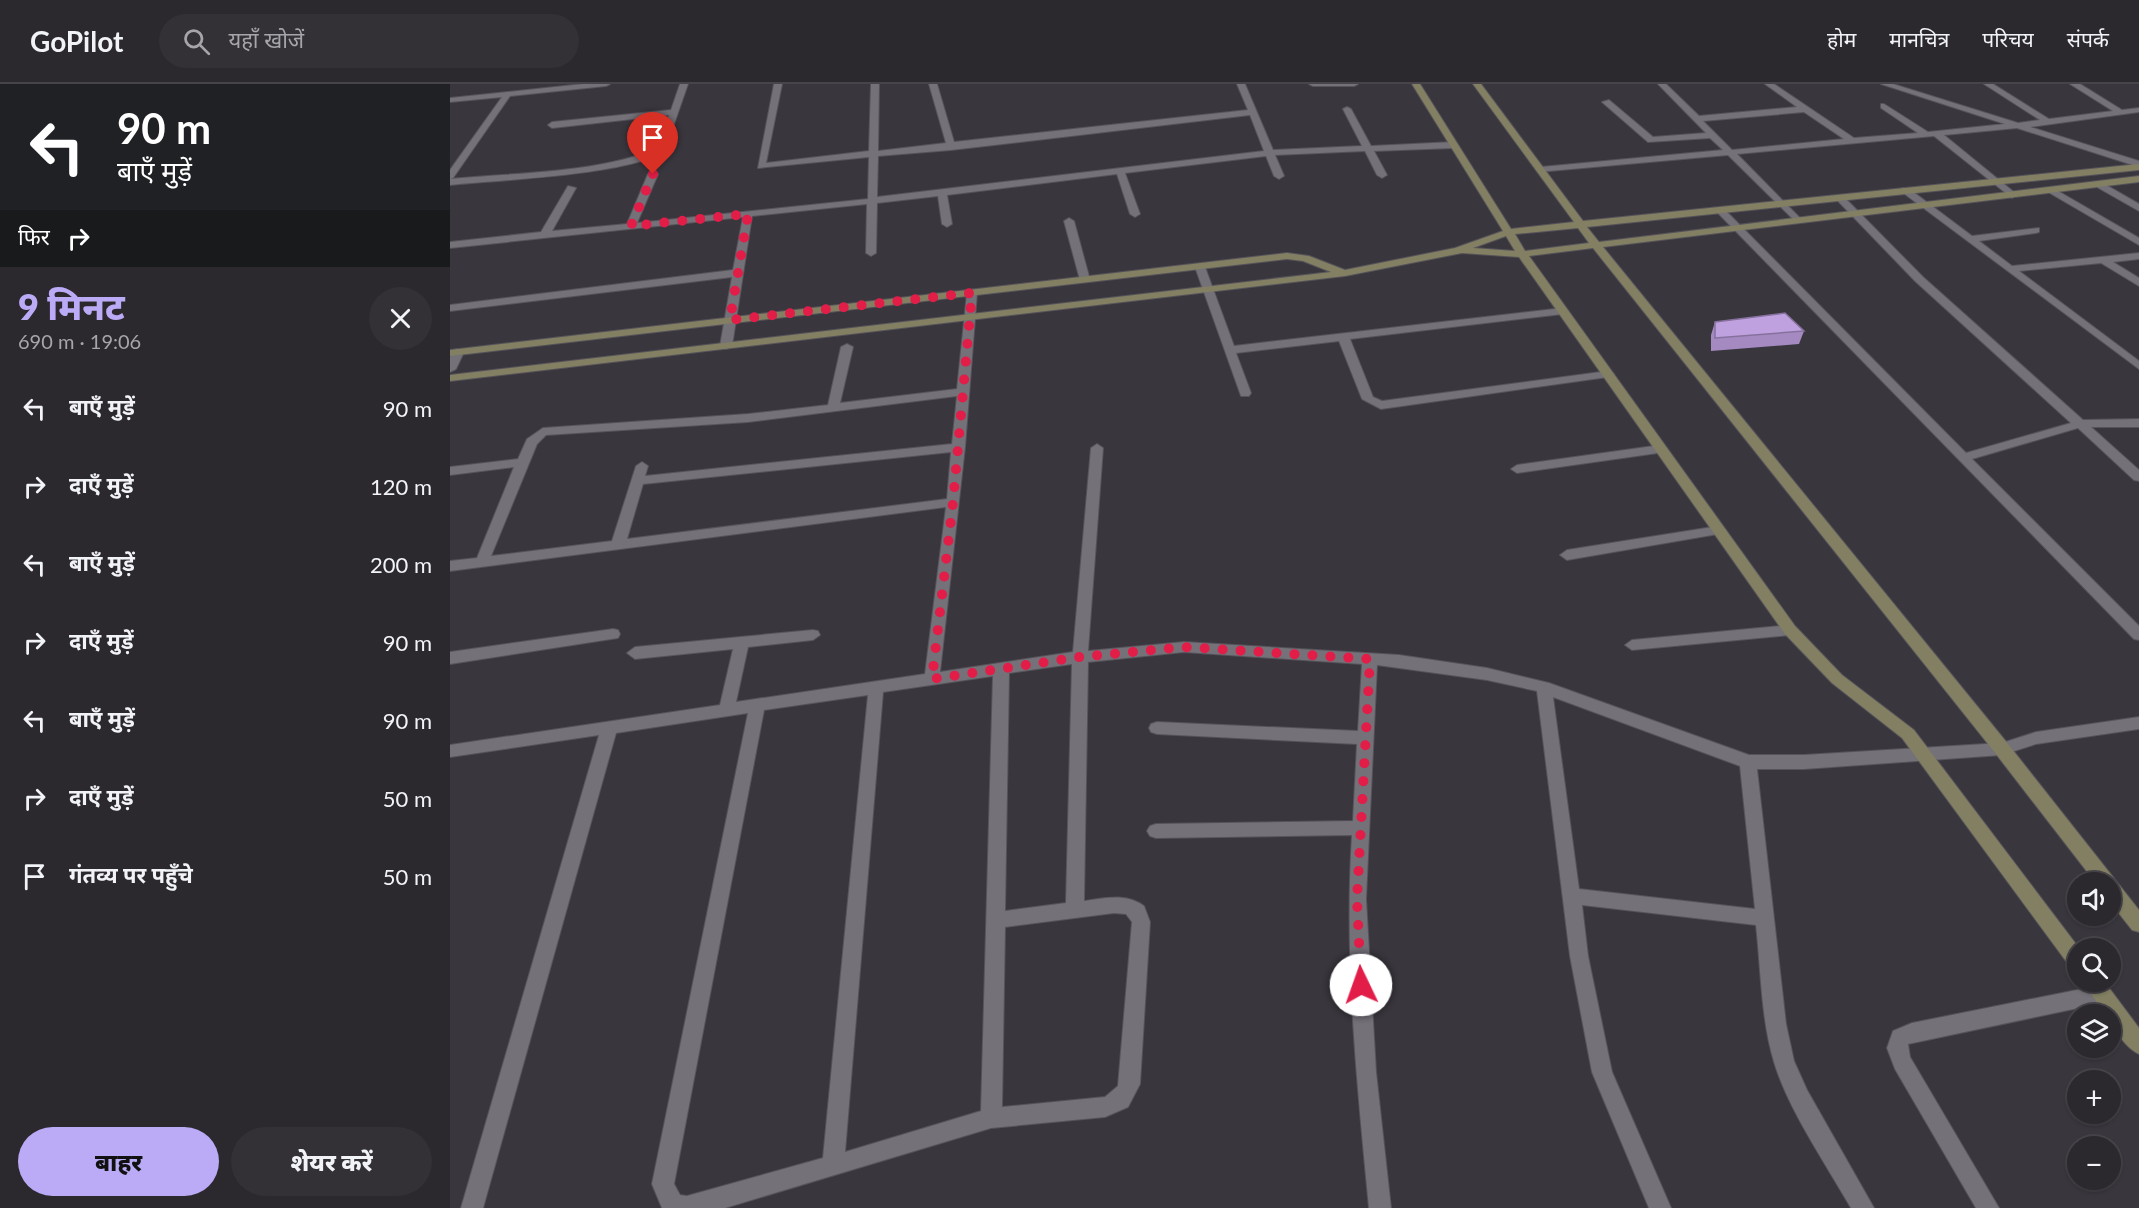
<!DOCTYPE html>
<html lang="hi">
<meta charset="utf-8">
<style>
body{margin:0;font-family:Lato,"Noto Sans Devanagari",sans-serif;background:#333036;color:#f1f3f6;height:100vh;display:flex;flex-direction:column;font-size:22px;white-space:nowrap}
*{box-sizing:border-box;margin:0}
p{font-size:20px;color:#a6a6aa}
.icon{flex:none;width:33px;height:33px;fill:none;stroke:currentColor;stroke-width:2;stroke-linecap:round;stroke-linejoin:round}
.map{position:relative;flex:1;overflow:hidden}
.panel{display:flex;flex-direction:column;background:#2b282e;width:450px}
.panel>*{flex:none}
.banner{background:#202124;color:#fff;overflow:hidden}
.controls{position:absolute;left:1617px;top:788px;display:grid;gap:12px}
.controls a{display:grid;place-items:center;width:54px;height:54px;border-radius:50%;background:#2b282e;box-shadow:0 2px 4px #0004,0 0 0 2px #47444a;font-size:30px}
.pin{position:absolute;display:grid;place-items:center;width:51px;height:51px;color:#fff;margin:-62px -26px;border-radius:50% 50% 50% 0;rotate:-45deg;box-shadow:0 0 6px #0007}
.pin .icon{rotate:45deg}
.me{position:absolute;width:66px;margin:-33px;rotate:357deg;stroke-linejoin:round;filter:drop-shadow(0 0 4px #0008)}
.turn{display:flex;align-items:center;gap:21px;height:126px;padding:0 18px;font-size:27px}
.turn .icon{width:78px;height:78px;stroke-width:2.5}
.turn b{display:block;font-size:42px;line-height:51px}
.then{display:flex;align-items:center;height:57px;padding:0 18px;background:#0003;gap:12px;font-size:22px}
.round{display:grid;place-items:center;flex:none;width:63px;height:63px;border-radius:32px;background:#333036}
.headline{display:flex;align-items:center;justify-content:space-between;height:102px;padding:0 18px}
h1{font-size:36px;font-weight:800;line-height:45px;color:#bbaaf6}
.primary-button{display:flex;gap:12px;margin-top:auto;padding:12px 18px}
.primary-button a{flex:1;height:69px;border-radius:36px;background:#bbaaf6;color:#111;font-size:24px;font-weight:800;line-height:69px;text-align:center}
.primary-button a+a{background:#333036;color:#f1f3f6}
ul{padding:0;list-style:none}
li{display:flex;align-items:center;gap:18px;height:78px;padding:0 18px}
li div{flex:1}
li b{display:block;font-size:22px}
li em{font-style:normal}
header{display:flex;align-items:center;gap:36px;box-sizing:border-box;height:84px;padding:0 30px;background:#2b282e;border-bottom:2px solid #47444a}
header strong{font-size:28px}
nav{display:flex;gap:33px;margin-inline-start:auto;font-size:21px}
.search{width:420px;height:54px;background:#333036;display:flex;align-items:center;gap:15px;box-sizing:border-box;padding:0 21px;border-radius:33px;color:#a6a6aa;font-size:22px}
main{display:flex;flex:1;min-height:0}
.map>svg:first-child{display:block}
</style>
<header>
<strong>GoPilot</strong>
<div class="search"><svg class="icon" aria-label="search" viewBox="0 0 24 24"><circle cx="10" cy="10" r="6"/><path d="M15 15l6 6"/></svg>यहाँ खोजें</div>
<nav><a>होम</a><a>मानचित्र</a><a>परिचय</a><a>संपर्क</a></nav>
</header>
<main>
<section class="panel">
<div class="banner">
<div class="turn"><svg class="icon" aria-label="left" viewBox="0 0 24 24"><path d="M17 20v-9H6M10 6l-5 5 5 5"/></svg><div><b>90 m</b>बाएँ मुड़ें</div></div>
<div class="then">फिर<svg class="icon" aria-label="right" viewBox="0 0 24 24"><path d="M7 20v-9h11M14 6l5 5-5 5"/></svg></div>
</div>
<div class="headline"><div><h1>9 मिनट</h1><p>690 m · 19:06</p></div><a class="round"><svg class="icon" aria-label="close" viewBox="0 0 24 24"><path d="M6 6l12 12M18 6L6 18"/></svg></a></div>
<ul>
<li><svg class="icon" aria-label="left" viewBox="0 0 24 24"><path d="M17 20v-9H6M10 6l-5 5 5 5"/></svg><div><b>बाएँ मुड़ें</b></div><em>90 m</em></li>
<li><svg class="icon" aria-label="right" viewBox="0 0 24 24"><path d="M7 20v-9h11M14 6l5 5-5 5"/></svg><div><b>दाएँ मुड़ें</b></div><em>120 m</em></li>
<li><svg class="icon" aria-label="left" viewBox="0 0 24 24"><path d="M17 20v-9H6M10 6l-5 5 5 5"/></svg><div><b>बाएँ मुड़ें</b></div><em>200 m</em></li>
<li><svg class="icon" aria-label="right" viewBox="0 0 24 24"><path d="M7 20v-9h11M14 6l5 5-5 5"/></svg><div><b>दाएँ मुड़ें</b></div><em>90 m</em></li>
<li><svg class="icon" aria-label="left" viewBox="0 0 24 24"><path d="M17 20v-9H6M10 6l-5 5 5 5"/></svg><div><b>बाएँ मुड़ें</b></div><em>90 m</em></li>
<li><svg class="icon" aria-label="right" viewBox="0 0 24 24"><path d="M7 20v-9h11M14 6l5 5-5 5"/></svg><div><b>दाएँ मुड़ें</b></div><em>50 m</em></li>
<li><svg class="icon" aria-label="arrive" viewBox="0 0 24 24"><path d="M6 21V4h12l-3 4 3 4H6"/></svg><div><b>गंतव्य पर पहुँचे</b></div><em>50 m</em></li>
</ul>
<div class="primary-button"><a>बाहर</a><a>शेयर करें</a></div>
</section>
<div class="map">
<svg width="1689" height="1124" viewBox="0 0 1689 1124">
<rect width="100%" height="100%" fill="#39363d"/>
<g fill="none" stroke-linecap="round" stroke-linejoin="round">
<g stroke="#56535a" stroke-width="2">
<path id="street" d="M133 0H160L156 2 60 12 3 94 0 95V86L52 13 0 18V14Z
M230 0H238L215 66C185 91 45 96 0 101V95C61 89 153 89 207 64L219 31 102 44 98 41 102 38 221 26Z
M324 0H332L316 79 419 67 421 0H429L428 67 496 59 479 0H487L504 58 798 26 787 0H795L823 66 912 62 893 25 897 23 901 25 921 62 1004 58 1008 61 1004 64 924 67 937 91 932 94 927 91 915 67 825 71 834 92 829 95 824 92 816 72 675 89 690 130 685 133 680 130 667 90 497 111 502 140 497 143 492 140 488 112 427 119 426 169 421 172 416 169 417 120 302 132 282 262 276 265 270 262 282 193 0 227V221L283 186 293 133 0 164V158L91 148 118 102 126 104 102 147 177 140 198 90 203 87 208 90 187 139 418 115 419 73 308 84ZM800 31 814 67 427 113 428 72 501 66Z
M859 0H908L904 2H863Z
M1208 0H1216L1249 32 1347 23 1315 0H1324L1404 54 1468 49 1431 24V20H1434L1478 48 1555 40 1431 0H1443L1568 39 1590 36 1534 0H1543L1599 35 1663 27 1620 0H1630L1672 26 1689 24V28L1580 43 1689 77V83L1567 44 1494 51 1565 109 1567 111 1562 114 1484 52 1287 70 1350 134V138L1347 139 1278 71 1088 88 1086 86 1091 83 1273 66 1260 54 1198 58 1152 18 1159 16 1203 53 1256 49ZM1354 28 1394 55 1282 66 1253 37Z
M1645 98H1651L1689 120V127L1645 102Z
M1601 103 1689 154V161L1598 108 1596 106Z
M1452 104H1458L1522 152 1589 144V148L1586 149 1529 157 1562 182 1689 169V175L1663 178 1689 194V202L1651 179 1569 187 1689 277V285L1452 108Z
M1386 111H1392L1473 193 1633 336 1689 335V343H1641L1689 386V397L1684 396 1628 344 1522 375 1689 542V556L1684 555 1265 126 1273 124 1516 369 1621 339 1465 197 1386 115Z
M619 134 624 137 640 196 639 198 630 196 614 137Z
M746 181 755 183 784 262 1113 224 1118 227 1113 230 900 255 923 313 932 317 1158 287 1164 290 1158 293 931 325 912 315 889 257 786 269 801 309 799 312H791L745 183Z
M522 206 527 209 515 363 490 588 623 568 641 364 647 360 653 364 638 567 734 558 949 571 1037 584 1099 599 1299 671H1354L1552 659 1586 648 1689 633V645L1586 660 1552 671 1354 685H1307L1336 940 1344 977 1357 1006 1424 1124H1401C1376 1080 1338 1025 1324 978 1311 935 1311 886 1306 841L1132 821 1138 872 1162 988 1221 1124H1199L1142 988 1120 872 1087 607 1037 596 927 581 916 815 926 988 941 1124H919C907 1000 894 876 902 751L706 754 700 752 697 747 700 742 706 740 903 737 907 660 707 650 701 648 699 644 701 640 707 638 908 647 912 580 734 568 638 578 634 817C656 814 676 809 694 822L700 838 690 1000 678 1023 655 1033 541 1044 275 1124H212L202 1100 298 629 166 649 33 1124H11L149 651 0 673V661L270 621 283 565 185 575 177 569 185 563 363 546 368 547 370 551 363 556 298 563 286 618 475 590 496 423 0 487V477L27 474 64 383 0 391V383L68 375 77 355 93 344 298 330 378 321 391 263 397 260 403 263 390 319 507 305 517 209ZM507 312 502 360 195 392 198 382 192 378 186 382 162 457 41 472 87 360 96 351 298 338ZM501 368 497 415 177 455 193 400ZM622 580 616 819 555 827 559 589ZM543 592 531 1027 395 1068 433 608ZM418 611 373 1074 237 1112 230 1111 224 1100 314 626ZM1103 613 1290 682 1305 825 1129 805ZM664 829 676 830 682 838 668 1002 655 1013 552 1023 555 843Z
M8 265 14 268 6 285 0 288V273L4 266Z
M1211 361 1217 365 1215 368 1067 389 1061 385 1067 381Z
M1269 442 1276 446 1274 449 1117 476 1110 471 1117 466Z
M1340 541 1347 546 1340 551 1182 566 1175 561 1182 556Z
M163 545 168 546 170 550 168 554 0 580V568Z
M1652 901 1659 904 1662 910 1659 916 1652 919 1458 960 1460 973 1549 1124H1526L1445 985 1437 964 1443 947 1462 939Z"/>
</g>
<g stroke="#56535a" stroke-width="2">
<path id="secondary" d="M962 0H970L1061 145 1124 138 1023 0H1031L1133 137 1689 80V86L1137 143 1149 158 1689 92V98L1153 163 1558 660 1689 826V848L1682 846 1660 818V798H1645L1546 670 1143 164 1079 172 1345 542 1392 591 1464 646 1629 864 1628 887 1621 884 1452 654 1382 599 1335 550 1069 173 1012 169 895 192 0 297V291L881 188 853 177 837 175 0 272V266L837 169 859 172 895 186 1005 164 1053 147ZM1128 144 1139 159 1075 167 1065 150ZM1056 152 1065 167 1023 164Z
M1632 897H1654L1689 944V970C1677 965 1660 943 1660 930H1655Z"/>
</g>
<use href="#street" fill="#747179" fill-rule="evenodd"/>
<use href="#secondary" fill="#827f62" fill-rule="evenodd"/>
</g>
<path fill="#a48ac1" d="M1265 238 1354 247 1349 260 1261 267V251Z"/>
<path fill="#bfa1e0" stroke="#86719d" stroke-width="1.5" d="M1335 229 1354 247 1265 254V238Z"/>
<g fill="none" stroke-linecap="round" stroke-linejoin="round">
<path stroke="#e11d48" stroke-width="10" stroke-dasharray="0 18" d="M203 90 181 142 298 130 280 236 522 209 503 418 482 595 630 573 734 563 920 575 907 815 911 901"/>
</g>
</svg>
<div class="controls">
<a><svg class="icon" aria-label="sound" viewBox="0 0 24 24"><path d="M4 9h4l5-4v14l-5-4H4zM17 9q2 3 0 6"/></svg></a>
<a><svg class="icon" aria-label="search" viewBox="0 0 24 24"><circle cx="10" cy="10" r="6"/><path d="M15 15l6 6"/></svg></a>
<a><svg class="icon" aria-label="layers" viewBox="0 0 24 24"><path d="M12 4l9 5-9 5-9-5zM3 14l9 5 9-5"/></svg></a>
<a>+</a>
<a>−</a>
</div>
<div class="pin" style="left:203px;top:90px;background:#d93025"><svg class="icon" aria-label="arrive" viewBox="0 0 24 24"><path d="M6 21V4h12l-3 4 3 4H6"/></svg></div>
<svg class="me" style="left:911px;top:901px" viewBox="-20 -20 40 40"><circle r="19" fill="#fff"/><path d="M0-13L10 11 0 6-10 11z" fill="#e11d48"/></svg>
</div>
</main>
